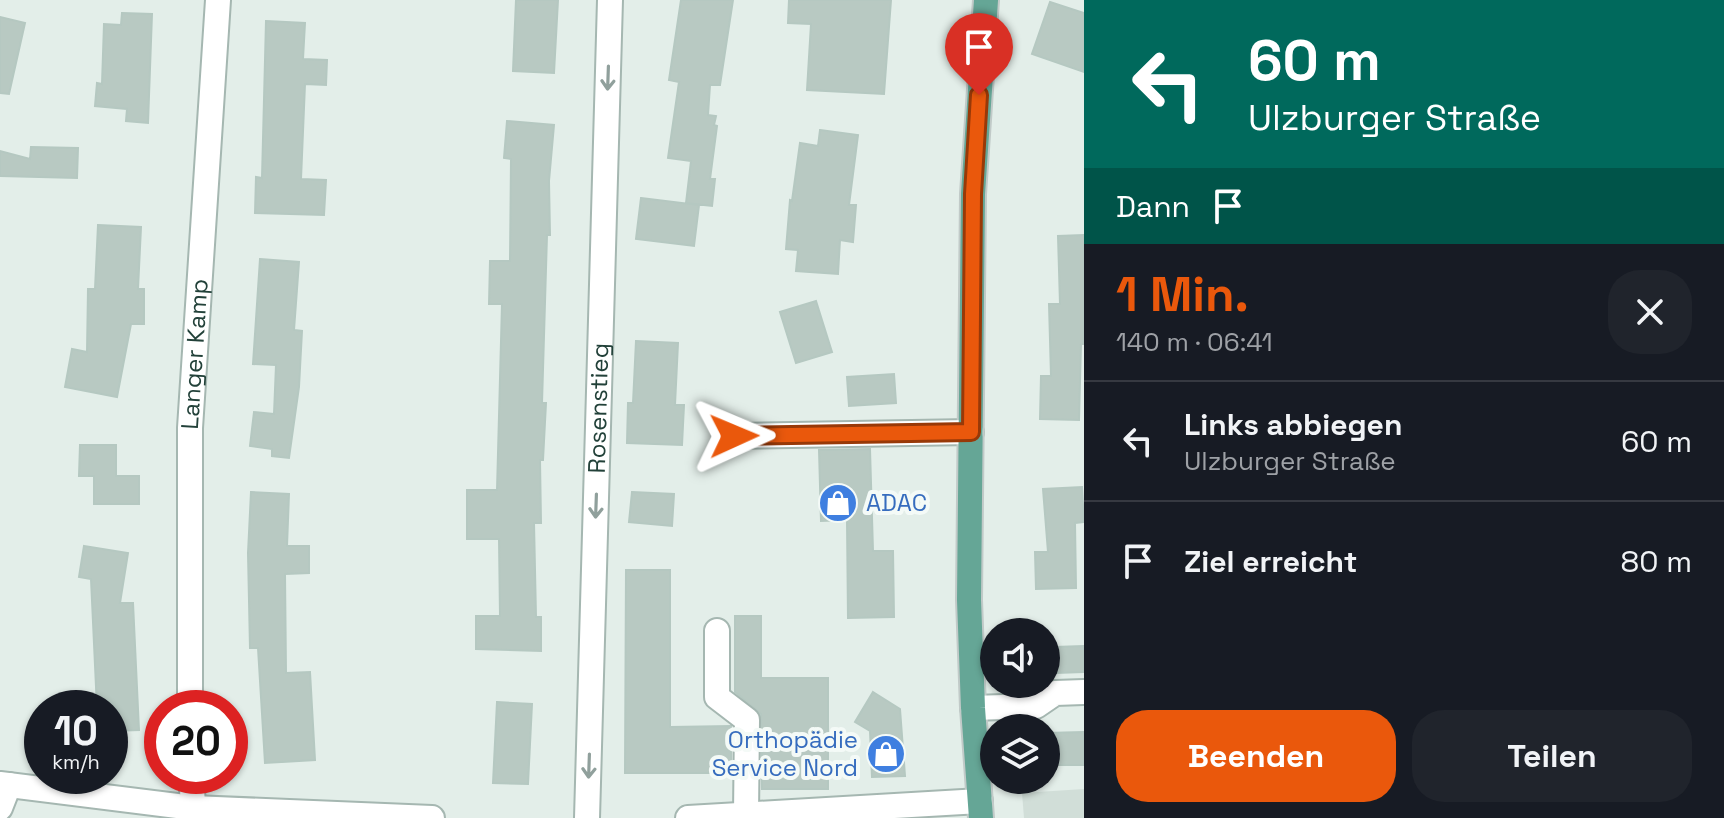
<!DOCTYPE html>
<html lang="de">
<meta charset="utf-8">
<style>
body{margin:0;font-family:"Space Grotesk",sans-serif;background:#20242c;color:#f1f3f6;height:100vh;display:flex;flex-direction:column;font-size:30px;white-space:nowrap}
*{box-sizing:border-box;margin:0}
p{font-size:26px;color:#9ea1a6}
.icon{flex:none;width:44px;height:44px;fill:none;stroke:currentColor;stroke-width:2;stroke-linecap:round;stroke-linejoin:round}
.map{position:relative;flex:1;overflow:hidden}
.sheet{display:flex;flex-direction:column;background:#171b24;width:640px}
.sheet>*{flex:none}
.hud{background:#00695c;color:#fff;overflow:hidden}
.buttons{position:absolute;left:980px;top:618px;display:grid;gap:16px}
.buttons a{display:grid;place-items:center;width:80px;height:80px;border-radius:50%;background:#171b24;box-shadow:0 2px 6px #0004;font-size:40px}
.speed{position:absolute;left:24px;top:690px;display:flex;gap:16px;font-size:40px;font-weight:700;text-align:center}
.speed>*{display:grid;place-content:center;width:104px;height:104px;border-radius:50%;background:#171b24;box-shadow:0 2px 6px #0004;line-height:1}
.speed small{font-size:20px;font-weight:400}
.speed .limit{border:12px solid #d22;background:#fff;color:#111}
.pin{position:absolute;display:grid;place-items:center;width:68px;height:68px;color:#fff;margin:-82px -34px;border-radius:50% 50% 50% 0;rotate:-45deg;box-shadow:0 0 8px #0007}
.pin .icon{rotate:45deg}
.me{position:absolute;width:88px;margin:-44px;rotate:89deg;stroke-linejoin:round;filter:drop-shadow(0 0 6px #0008)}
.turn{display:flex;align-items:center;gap:28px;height:168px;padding:0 32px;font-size:36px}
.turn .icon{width:104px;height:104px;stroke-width:2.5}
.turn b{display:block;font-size:56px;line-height:68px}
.then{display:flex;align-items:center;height:76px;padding:0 32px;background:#0003;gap:16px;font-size:30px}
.round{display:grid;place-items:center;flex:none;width:84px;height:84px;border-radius:32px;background:#20242c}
.head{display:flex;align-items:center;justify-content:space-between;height:136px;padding:0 32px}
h1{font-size:48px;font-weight:700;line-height:60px;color:#ea580c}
.primary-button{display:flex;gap:16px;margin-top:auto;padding:16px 32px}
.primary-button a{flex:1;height:92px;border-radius:32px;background:#ea580c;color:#fff;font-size:32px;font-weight:700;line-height:92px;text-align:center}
.primary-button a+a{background:#20242c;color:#f1f3f6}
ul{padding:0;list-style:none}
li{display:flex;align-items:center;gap:24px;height:120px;padding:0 32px;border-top:2px solid #363941}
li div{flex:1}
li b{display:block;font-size:30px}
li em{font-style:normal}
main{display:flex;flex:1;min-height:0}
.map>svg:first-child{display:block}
</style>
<main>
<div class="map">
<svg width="1084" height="818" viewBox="0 0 1084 818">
<rect width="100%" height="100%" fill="#e3eee9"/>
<path fill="#d1ded8" d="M1084 789V818H1024L1022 793Z"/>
<path fill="#b8c9c2" stroke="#b5c8c1" stroke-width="2" d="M516 0H558L554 73 513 71Z
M681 0H733L720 85H710L708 115 716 116 714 125 717 126 710 179H715L712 206 686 203 691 161 668 158 679 82 669 80Z
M789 0H891L884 94 807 90 811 24 788 23Z
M1050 2 1084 13V72L1032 54Z
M122 13 152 14 148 123 126 121 127 109 95 106 97 83 102 84 104 24 121 25Z
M0 17 25 23 9 94 0 93Z
M266 21 305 23 303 59 327 60 326 85 305 84 301 179 326 180 324 215 255 213 256 177 262 178Z
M507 121 554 125 549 181 550 235H547L542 403H546L543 460H540L541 523H534L536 617H541V651L476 649V616H500L499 539H467V490H497L502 304H489L490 261H510L511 159 504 158Z
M820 130 858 135 849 205H856L853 242 840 240 838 274 796 271 798 250 786 249 790 200 792 201 800 143 818 146Z
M31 147 78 148 77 178 0 176V151L30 159Z
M641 198 699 205 694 246 636 239Z
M98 225 141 227 138 289H144V324H131L117 397 65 387 72 349 87 352 88 289H95Z
M1084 235V344H1081L1079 420 1040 419 1041 376H1051L1049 304H1060L1058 236Z
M260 259 299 262 294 330 302 331 299 387 289 458 272 456V449L250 446 254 412 274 414 276 365 253 364Z
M816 301 832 352 796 363 780 312Z
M636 341 678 343 675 405H684L682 445 627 443 628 403H633Z
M894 374 896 403 849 406 847 377Z
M80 445H116V476H139V504H94V476H79Z
M870 449 873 551H893L894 617 848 618 847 520 821 521 819 450Z
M1082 487 1084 522 1075 523 1076 588 1036 589 1035 552H1048L1043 489Z
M251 492 289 494 287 546H309V573L285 574 286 673 310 672 315 760 265 763 258 648H250L248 553Z
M632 492 674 494 672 526 629 522Z
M84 546 128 553 120 603H133L139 730 110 731V708H97L91 579 79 577Z
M626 570H670V727L731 726V773H625Z
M735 616H761V678H828V789H762L761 714 735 692Z
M1084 646V672L1056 673 1055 647Z
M873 692 900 709 905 776 872 777 870 731 855 722Z
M497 702 532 704 528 784 493 783Z
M1084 732V765H1046V733Z"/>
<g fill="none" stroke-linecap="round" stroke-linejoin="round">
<g stroke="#a5b7b1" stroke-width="28">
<g id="minor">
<path d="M734 436 971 432"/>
<path d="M717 631V697L747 720 746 815"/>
<path id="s1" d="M190 708V428L218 0"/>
<path d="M973 708 1036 706 1055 693 1084 692"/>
<path d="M191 776 194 818"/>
<path d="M0 784 193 808 432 818"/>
<path d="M0 808 9 785"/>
<path id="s2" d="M587 818 610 0"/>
<path d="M688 818 980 801"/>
</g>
</g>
<g stroke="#c1cac8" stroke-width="28">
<path id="major" d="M981 818 973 708 969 600 973 194 986 0"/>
</g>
<use href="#minor" stroke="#fff" stroke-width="24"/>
<use href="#major" stroke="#65a696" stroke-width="24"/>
</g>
<defs><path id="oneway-shaft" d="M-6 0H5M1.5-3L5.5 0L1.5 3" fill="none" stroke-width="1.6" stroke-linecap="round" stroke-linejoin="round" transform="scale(2)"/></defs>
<g stroke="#90a09c">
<use href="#oneway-shaft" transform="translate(608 78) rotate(92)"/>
<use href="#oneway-shaft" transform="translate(596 506) rotate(92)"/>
<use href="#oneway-shaft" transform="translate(589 766) rotate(92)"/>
</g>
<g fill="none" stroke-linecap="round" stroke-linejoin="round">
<g stroke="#983908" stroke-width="20">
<path id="route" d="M734 436 971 432 973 194 979 95"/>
</g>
<use href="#route" stroke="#ea580c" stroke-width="14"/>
</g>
<defs>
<g id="shop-disc" transform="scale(2)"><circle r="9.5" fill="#3f7fe0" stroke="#f4faf7"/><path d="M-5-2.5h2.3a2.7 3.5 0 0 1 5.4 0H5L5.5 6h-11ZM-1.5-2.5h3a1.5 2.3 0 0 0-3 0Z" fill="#fff"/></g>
</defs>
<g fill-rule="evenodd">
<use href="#shop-disc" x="838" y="503"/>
<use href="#shop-disc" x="886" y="754"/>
</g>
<g text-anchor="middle" stroke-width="8" stroke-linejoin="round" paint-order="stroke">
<g font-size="24" fill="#224139" stroke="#f4faf7">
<text dy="8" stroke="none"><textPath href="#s1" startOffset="354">Langer Kamp</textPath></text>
<text dy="8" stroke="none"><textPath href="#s2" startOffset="410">Rosenstieg</textPath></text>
</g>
<g font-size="24" fill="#366cbe" stroke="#f4faf7" text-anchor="start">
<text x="866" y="511">ADAC</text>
<text x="858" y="748" text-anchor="end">Orthopädie<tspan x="858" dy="28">Service Nord</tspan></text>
</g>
</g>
</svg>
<div class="buttons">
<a><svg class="icon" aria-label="sound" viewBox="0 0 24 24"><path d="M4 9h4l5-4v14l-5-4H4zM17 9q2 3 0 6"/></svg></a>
<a><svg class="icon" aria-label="layers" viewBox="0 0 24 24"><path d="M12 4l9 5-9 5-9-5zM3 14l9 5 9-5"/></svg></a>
</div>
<div class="speed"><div>10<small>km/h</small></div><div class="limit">20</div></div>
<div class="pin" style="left:979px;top:95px;background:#d93025"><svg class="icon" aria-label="arrive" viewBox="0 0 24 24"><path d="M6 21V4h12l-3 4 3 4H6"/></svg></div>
<svg class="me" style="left:734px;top:436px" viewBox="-20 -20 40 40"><path d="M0-17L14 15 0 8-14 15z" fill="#ea580c" stroke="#fff" stroke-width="4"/></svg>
</div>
<section class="sheet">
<div class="hud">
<div class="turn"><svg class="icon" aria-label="left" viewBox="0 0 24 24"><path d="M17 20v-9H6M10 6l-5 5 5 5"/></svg><div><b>60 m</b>Ulzburger Straße</div></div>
<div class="then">Dann<svg class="icon" aria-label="arrive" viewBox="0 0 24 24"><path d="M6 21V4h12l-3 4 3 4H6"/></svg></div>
</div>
<div class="head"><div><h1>1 Min.</h1><p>140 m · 06:41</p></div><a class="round"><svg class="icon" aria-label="close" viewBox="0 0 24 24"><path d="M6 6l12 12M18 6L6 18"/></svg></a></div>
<ul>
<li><svg class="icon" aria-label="left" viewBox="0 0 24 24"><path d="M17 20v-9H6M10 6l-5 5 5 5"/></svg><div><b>Links abbiegen</b><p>Ulzburger Straße</p></div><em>60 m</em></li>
<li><svg class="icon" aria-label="arrive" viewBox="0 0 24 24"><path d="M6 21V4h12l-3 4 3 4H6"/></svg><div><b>Ziel erreicht</b></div><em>80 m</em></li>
</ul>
<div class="primary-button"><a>Beenden</a><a>Teilen</a></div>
</section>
</main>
